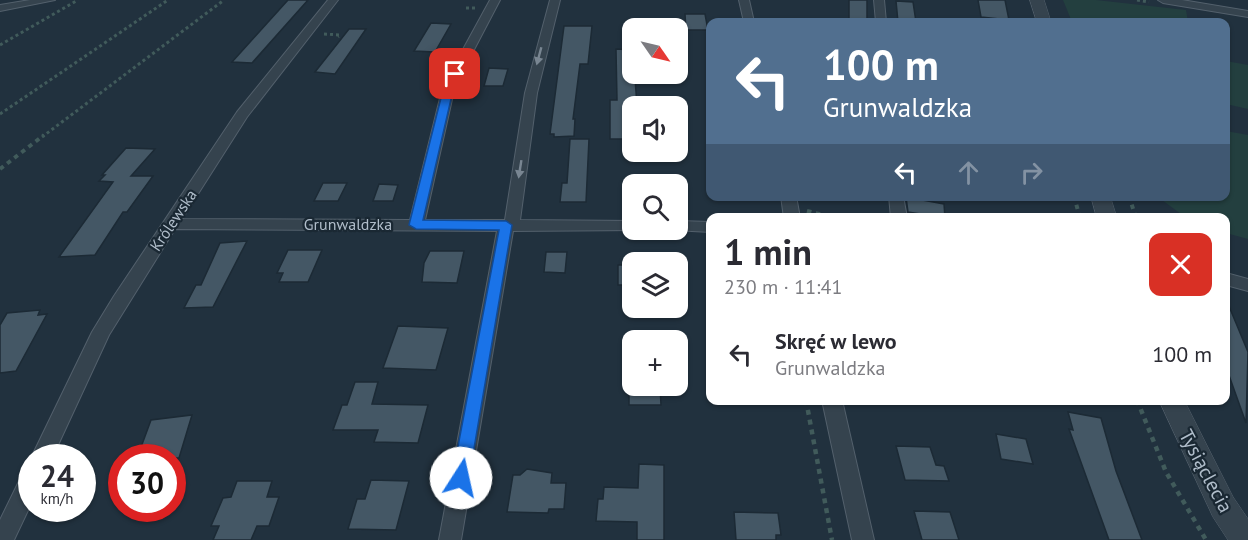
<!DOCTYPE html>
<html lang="pl">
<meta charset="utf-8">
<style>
body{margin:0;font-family:"PT Sans",sans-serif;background:#f7f7f7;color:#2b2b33;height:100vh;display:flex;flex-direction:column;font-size:22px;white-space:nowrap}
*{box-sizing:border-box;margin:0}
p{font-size:20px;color:#7c7c81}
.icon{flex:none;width:33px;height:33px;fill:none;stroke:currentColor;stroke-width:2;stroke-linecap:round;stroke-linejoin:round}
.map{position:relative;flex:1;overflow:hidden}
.details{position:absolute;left:706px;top:213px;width:524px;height:192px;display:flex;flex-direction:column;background:#fff;border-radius:12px;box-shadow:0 2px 4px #0004}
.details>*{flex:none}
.hud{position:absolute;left:706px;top:18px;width:524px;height:183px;border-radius:12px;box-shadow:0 2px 4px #0004;background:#516f8f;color:#fff;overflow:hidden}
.needle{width:39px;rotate:124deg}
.fabs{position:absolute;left:622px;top:18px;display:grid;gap:12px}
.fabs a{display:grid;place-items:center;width:66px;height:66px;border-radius:12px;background:#fff;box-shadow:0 2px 4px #0004;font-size:30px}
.speed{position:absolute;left:18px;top:444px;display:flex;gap:12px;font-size:30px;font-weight:700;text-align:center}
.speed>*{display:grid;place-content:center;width:78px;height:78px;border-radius:50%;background:#fff;box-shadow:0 2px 4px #0004;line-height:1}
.speed small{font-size:15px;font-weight:400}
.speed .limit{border:9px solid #d22;background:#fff;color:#111}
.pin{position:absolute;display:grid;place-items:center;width:51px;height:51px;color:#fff;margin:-26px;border-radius:12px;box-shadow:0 3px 9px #0006}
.me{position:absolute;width:66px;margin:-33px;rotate:10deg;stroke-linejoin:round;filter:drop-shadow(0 0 4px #0008)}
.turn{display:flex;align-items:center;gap:21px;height:126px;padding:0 18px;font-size:27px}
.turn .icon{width:78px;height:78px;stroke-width:2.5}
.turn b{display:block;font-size:42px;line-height:51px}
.lanes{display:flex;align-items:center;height:57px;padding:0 18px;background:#0003;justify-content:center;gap:30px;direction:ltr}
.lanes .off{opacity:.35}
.round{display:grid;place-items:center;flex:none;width:63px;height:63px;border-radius:12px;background:#f7f7f7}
.summary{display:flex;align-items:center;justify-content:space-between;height:102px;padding:0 18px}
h1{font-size:36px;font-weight:600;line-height:45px}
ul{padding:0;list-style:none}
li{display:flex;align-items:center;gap:18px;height:78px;padding:0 18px}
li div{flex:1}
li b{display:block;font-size:22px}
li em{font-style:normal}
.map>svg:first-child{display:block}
</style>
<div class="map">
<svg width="1248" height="540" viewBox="0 0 1248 540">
<rect width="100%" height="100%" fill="#21313e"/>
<path fill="#233f3f" d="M1063 0H1096L1186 10 1188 22H1072Z
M1226 61 1248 65V109L1226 104Z
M1226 131 1248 135V239L1226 233V218L1185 217 1158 197 1226 196Z"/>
<path fill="#445765" stroke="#1c2a35" stroke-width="1.5" d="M288 0H308L252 63 232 62Z
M849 0H867V22H849Z
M978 0H1005L1009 20 981 17Z
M896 1 913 2 916 22H898Z
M685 14H705L708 30H686Z
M431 23 451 24 435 52 414 51Z
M564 26H592L588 64H580L573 119H575L574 136 554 137V134H550Z
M349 29H366L335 74 315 72Z
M616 49 633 50 637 106H633V139H610V100H617Z
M489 68 508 69 503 86H484Z
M570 139H589L586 202H560L562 183H567Z
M126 148 155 149 131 176H153L127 212H123L95 255 59 257 113 182 99 181 105 175H102Z
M323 183H347L338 201H314Z
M379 184 398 185 393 201H373Z
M906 197 944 204 945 218 908 212Z
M247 241 213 307 184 308 196 285H201L220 243Z
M288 250H322L308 282H279L283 273H277Z
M430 251H464L457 283 422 282 424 263Z
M546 252H567L565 273 544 272Z
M618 265H633V285H618Z
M1226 299 1248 352 1246 423 1226 367Z
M40 310 38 315 47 314 16 371 0 373V325L7 313Z
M398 326 448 328 436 370 383 368Z
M355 382H378L372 404 428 405 418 443 374 442 378 430H333L342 405H347Z
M629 386H660L661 405H629Z
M1068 412 1101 418 1116 471 1142 540H1109L1069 429 1073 430Z
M192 415 179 458H137L151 420Z
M996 434 1026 439 1033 464 1001 459Z
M896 446 930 447 936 465 944 466 949 481 905 480Z
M639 464 664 465V540H637V522L596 521 598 499H603L604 487 638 488Z
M527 469 552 473 551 483H566L564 509H549L548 513 507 512 513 475H520Z
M371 480 409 481 396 530 348 529 357 499H365Z
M237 481H272L267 497H279L269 526H257L251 540H213L219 526H211L223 498 231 497Z
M914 511 950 512 959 540H922Z
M734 512 778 513 781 535H776V540H736Z"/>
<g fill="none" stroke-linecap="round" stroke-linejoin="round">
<g stroke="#53606c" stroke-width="2">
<path id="minor" d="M30 0H55L0 11V5Z
M328 0H338L247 117 182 219 410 220 443 86 490 0H500L455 86 425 220H505L525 93 550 0H560L537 93 520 220 633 221V230H639L513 231 461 540H439L497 231 175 229 109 335 52 458H31L92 332 114 296 237 112Z
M739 0H749L754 22H744Z
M874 0H884L886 22H876Z
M1158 0H1182L1248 11V17L1163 3Z
M781 196H796L800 218H784Z
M889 196H903L907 218H891Z
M678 221 711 222V232L673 230H678Z
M1226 273 1248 279V291L1226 285Z
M822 400H842L874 540H852Z
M32 468V502L14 540H0V520L24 471Z"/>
</g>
<g stroke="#53606c" stroke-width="1">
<path id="tertiary" d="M1030 0H1044L1051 22H1037Z
M1091 196H1110L1117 218H1097Z
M1159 400H1184L1233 497 1248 519V540H1228L1213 517Z"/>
</g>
<path stroke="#415b5b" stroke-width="3" stroke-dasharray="3 3" stroke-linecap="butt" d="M1137 0 1149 2
M466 8H477
M324 34 340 35 338 37
M0 45 78 0
M0 114 168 0
M42 137 224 0"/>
<path stroke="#415b5b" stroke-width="4" stroke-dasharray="4.5 4.5" stroke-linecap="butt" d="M0 169 44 135
M768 196 773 202
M1074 196 1080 218
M1129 196 1136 218
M807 211 836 218"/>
<path stroke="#415b5b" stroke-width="4.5" stroke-dasharray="5 5" stroke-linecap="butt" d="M806 400 832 540
M1137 400 1166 472 1206 540"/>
<use href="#minor" fill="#35434e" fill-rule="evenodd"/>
<use href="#tertiary" fill="#35434e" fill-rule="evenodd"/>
</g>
<defs><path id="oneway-solid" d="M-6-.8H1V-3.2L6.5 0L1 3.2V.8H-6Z" transform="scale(1.5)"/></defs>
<g fill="#798692">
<use href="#oneway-solid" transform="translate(539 56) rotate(105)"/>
<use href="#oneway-solid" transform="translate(520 169) rotate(99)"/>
</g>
<path fill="#1a73e8" stroke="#114b97" stroke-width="1.5" d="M455 71 460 74 454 86 423 220 506 221 512 225 469 478 467 484 461 486 454 484 452 478 499 230 416 229 409 225 444 86 452 72Z"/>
<g text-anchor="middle" stroke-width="4.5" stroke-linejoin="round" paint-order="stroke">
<g font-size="16" fill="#b0bdca" stroke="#1a2833">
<text transform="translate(173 220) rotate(-56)" y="6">Królewska</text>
<text x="348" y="230">Grunwaldzka</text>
</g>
<g font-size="20" fill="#b0bdca" stroke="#1a2833">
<text transform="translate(1206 471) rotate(62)" y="7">Tysiąclecia</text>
</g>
</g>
</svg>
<div class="fabs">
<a><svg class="needle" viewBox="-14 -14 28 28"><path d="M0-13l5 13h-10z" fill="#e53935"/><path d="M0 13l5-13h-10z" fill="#7c7c81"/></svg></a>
<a><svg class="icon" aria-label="sound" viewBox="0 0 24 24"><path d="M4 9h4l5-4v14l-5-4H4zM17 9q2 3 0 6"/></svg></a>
<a><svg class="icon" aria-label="search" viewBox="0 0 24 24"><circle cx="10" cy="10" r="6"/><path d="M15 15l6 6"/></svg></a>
<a><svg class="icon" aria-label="layers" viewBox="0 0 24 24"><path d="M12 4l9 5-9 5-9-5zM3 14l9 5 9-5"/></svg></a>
<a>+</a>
</div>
<div class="speed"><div>24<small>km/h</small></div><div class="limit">30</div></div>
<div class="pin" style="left:455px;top:74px;background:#d93025"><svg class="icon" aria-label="arrive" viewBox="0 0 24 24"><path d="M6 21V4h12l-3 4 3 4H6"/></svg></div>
<svg class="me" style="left:461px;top:478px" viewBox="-20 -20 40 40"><circle r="19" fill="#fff"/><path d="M0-13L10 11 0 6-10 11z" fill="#1a73e8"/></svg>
<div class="hud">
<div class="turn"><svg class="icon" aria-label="left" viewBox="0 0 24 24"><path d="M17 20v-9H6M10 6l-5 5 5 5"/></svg><div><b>100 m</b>Grunwaldzka</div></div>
<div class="lanes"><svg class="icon" aria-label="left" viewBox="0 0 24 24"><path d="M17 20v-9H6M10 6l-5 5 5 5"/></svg><svg class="icon off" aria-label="ahead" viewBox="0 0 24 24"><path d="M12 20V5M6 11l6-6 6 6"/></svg><svg class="icon off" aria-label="right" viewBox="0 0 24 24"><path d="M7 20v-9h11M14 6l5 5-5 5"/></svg></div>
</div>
<section class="details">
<div class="summary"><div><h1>1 min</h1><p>230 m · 11:41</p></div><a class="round" style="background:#d93025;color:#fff"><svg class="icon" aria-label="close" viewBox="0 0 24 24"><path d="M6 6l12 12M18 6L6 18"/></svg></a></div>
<ul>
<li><svg class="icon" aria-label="left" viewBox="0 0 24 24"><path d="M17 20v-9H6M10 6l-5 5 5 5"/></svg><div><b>Skręć w lewo</b><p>Grunwaldzka</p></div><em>100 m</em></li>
</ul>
</section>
</div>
